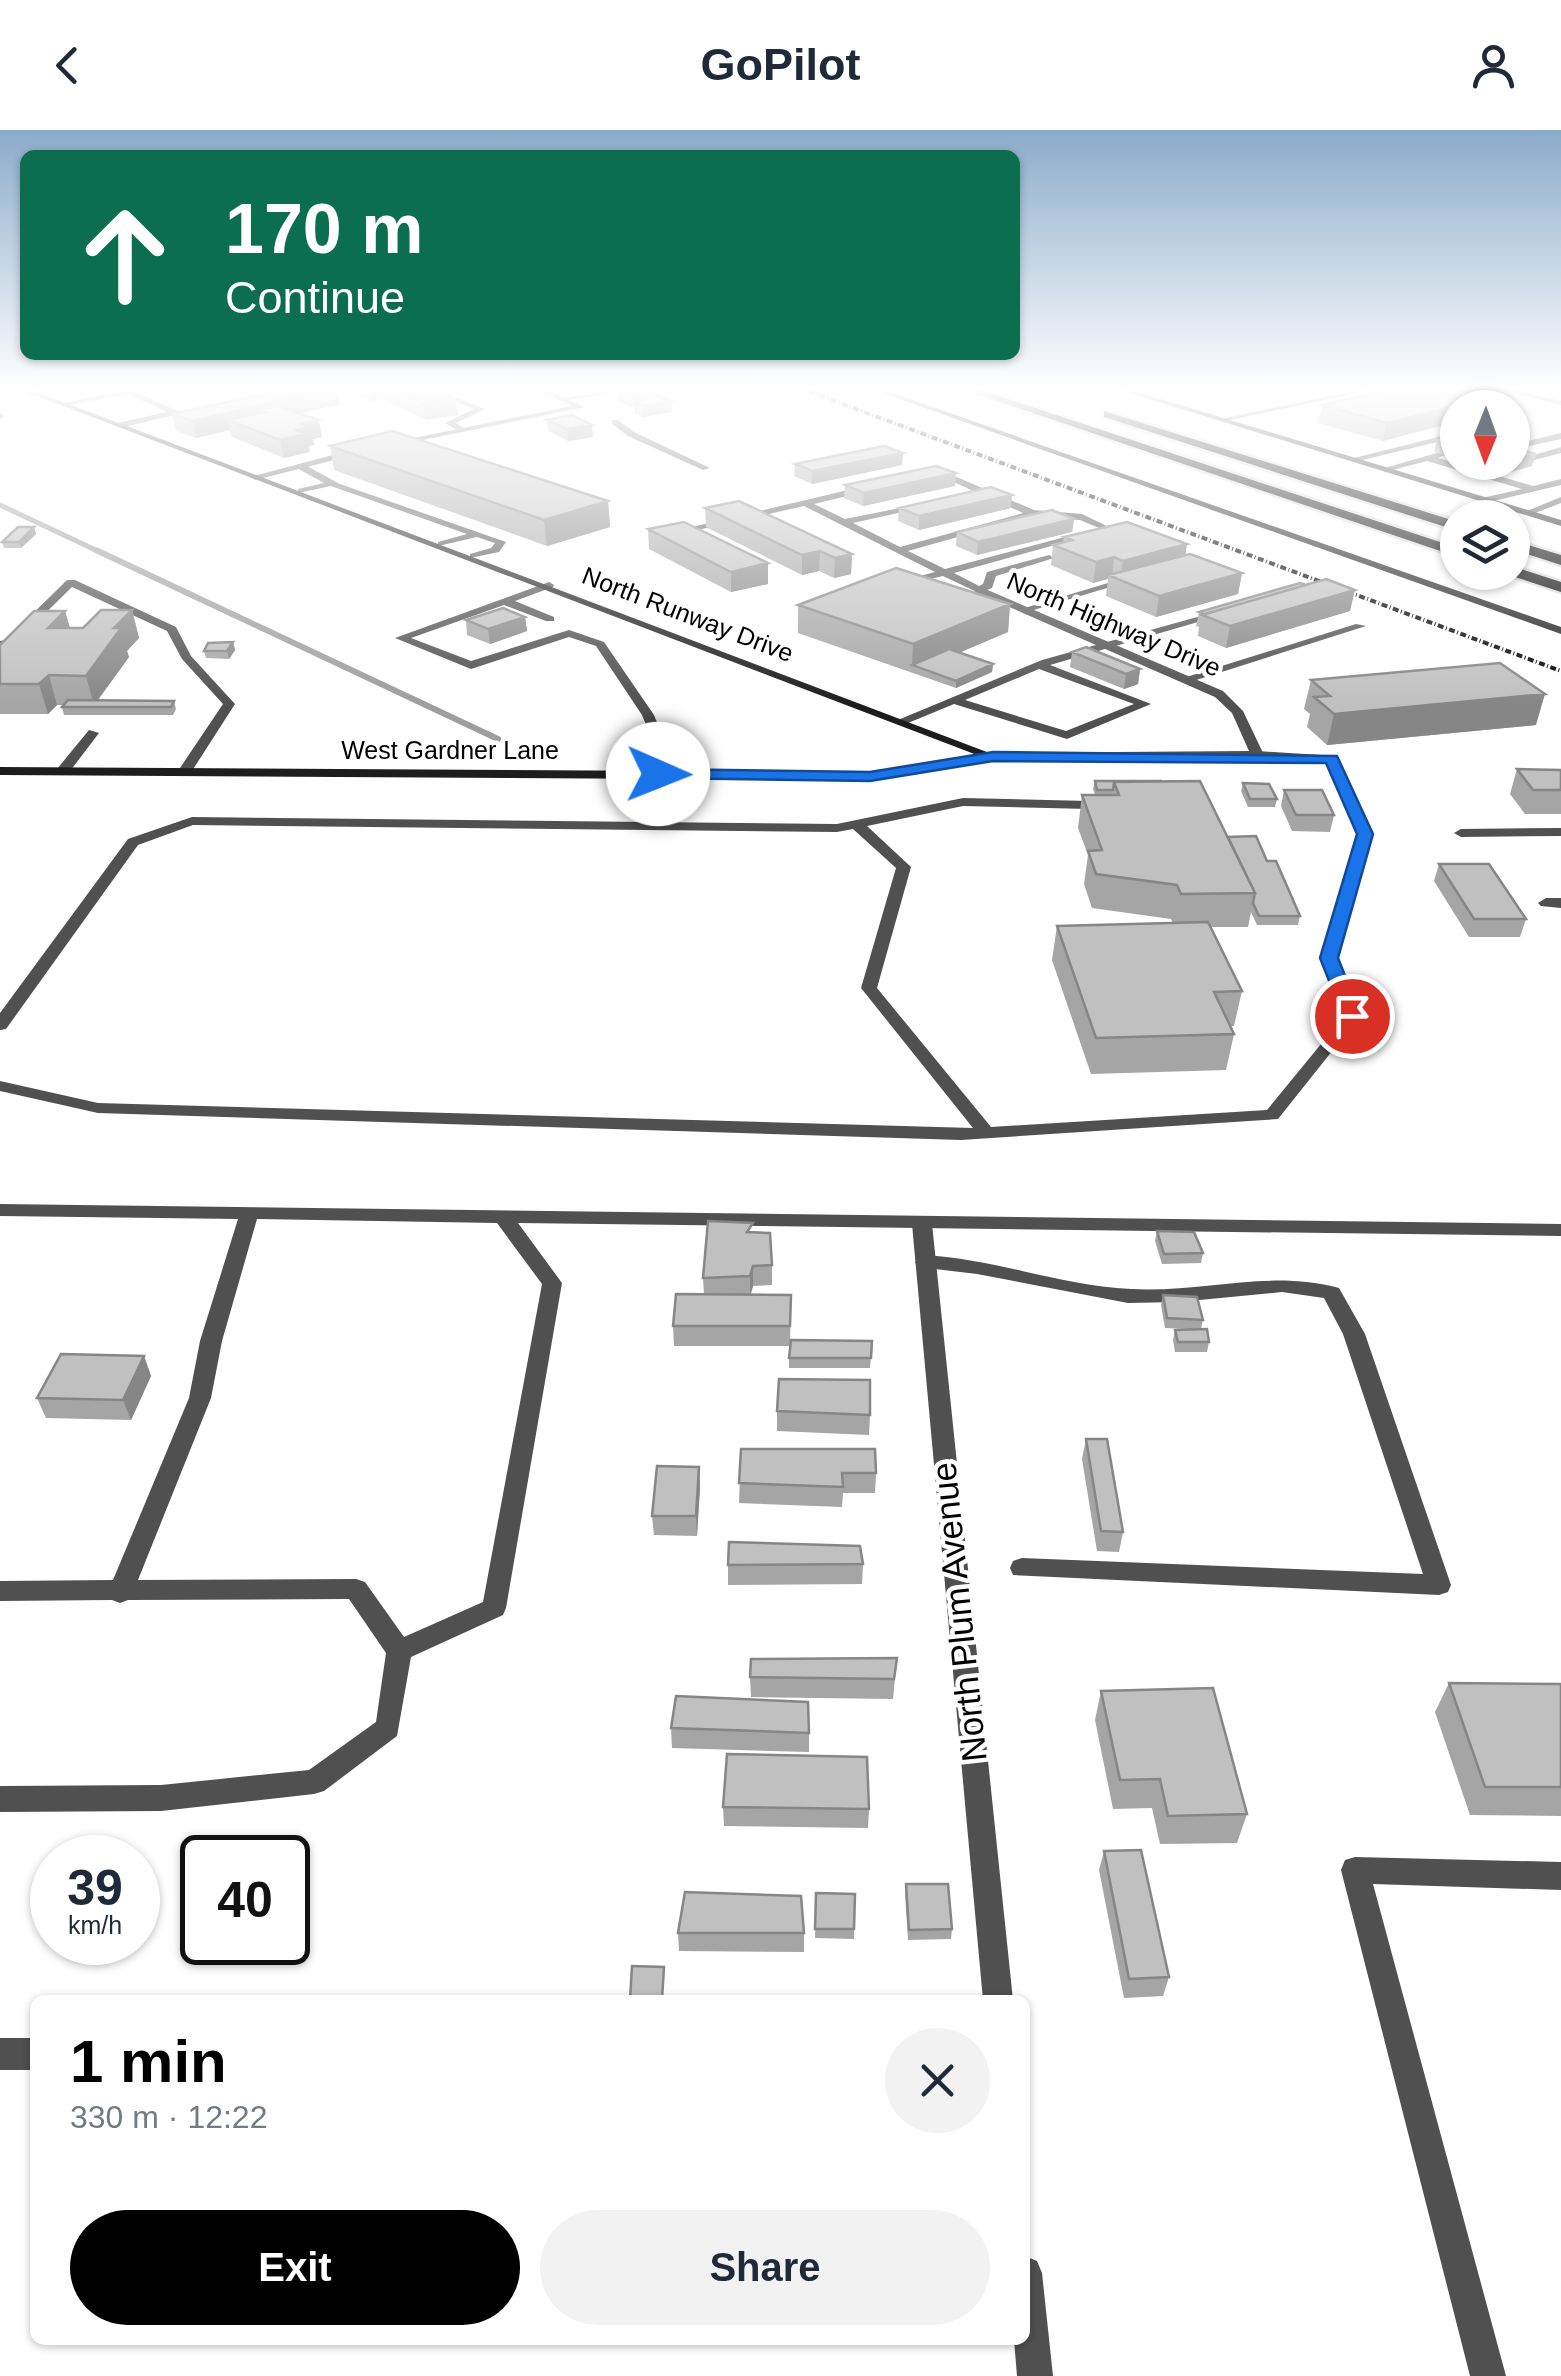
<!DOCTYPE html>
<meta charset="utf-8">
<style>
body{margin:0;font-family:Arial,sans-serif;background:#f2f2f3;color:#1f2937;height:100vh;display:flex;flex-direction:column;font-size:38px;white-space:nowrap}
*{box-sizing:border-box;margin:0}
p{font-size:32px;color:#747a83}
.icon{flex:none;width:55px;height:55px;fill:none;stroke:currentColor;stroke-width:2;stroke-linecap:round;stroke-linejoin:round}
.map{position:relative;flex:1;overflow:hidden}
.sheet{position:absolute;left:30px;top:1865px;width:1000px;height:350px;display:flex;flex-direction:column;background:#fff;border-radius:15px;box-shadow:0 2px 8px #0004}
.sheet>*{flex:none}
.guide{position:absolute;left:20px;top:20px;width:1000px;height:210px;border-radius:15px;box-shadow:0 2px 8px #0004;background:#0b6e4f;color:#fff;overflow:hidden}
.needle{width:65px;rotate:181deg}
.tools{position:absolute;left:1440px;top:260px;display:grid;gap:20px}
.tools a{display:grid;place-items:center;width:90px;height:90px;border-radius:50%;background:#fff;box-shadow:0 2px 8px #0004;font-size:50px}
.speed{position:absolute;left:30px;top:1705px;display:flex;gap:20px;font-size:50px;font-weight:700;text-align:center}
.speed>*{display:grid;place-content:center;width:130px;height:130px;border-radius:50%;background:#fff;box-shadow:0 2px 8px #0004;line-height:1}
.speed small{font-size:25px;font-weight:400}
.speed .limit{border:5px solid #111;border-radius:15px;background:#fff;color:#111}
.pin{position:absolute;display:grid;place-items:center;width:85px;height:85px;color:#fff;margin:-42px;border:5px solid #fff;border-radius:50%;box-shadow:0 2px 10px #0007}
.me{position:absolute;width:110px;margin:-55px;rotate:91deg;stroke-linejoin:round;filter:drop-shadow(0 0 8px #0008)}
.turn{display:flex;align-items:center;gap:35px;height:210px;padding:0 40px;font-size:45px}
.turn .icon{width:130px;height:130px;stroke-width:2.5}
.turn b{display:block;font-size:70px;line-height:85px}
.round{display:grid;place-items:center;flex:none;width:105px;height:105px;border-radius:52px;background:#f2f2f3}
.head{display:flex;align-items:center;justify-content:space-between;height:170px;padding:0 40px}
h1{font-size:60px;font-weight:700;line-height:75px;color:#000}
.action{display:flex;gap:20px;margin-top:auto;padding:20px 40px}
.action a{flex:1;height:115px;border-radius:60px;background:#000;color:#fff;font-size:40px;font-weight:700;line-height:115px;text-align:center}
.action a+a{background:#f2f2f3;color:#1f2937}
header{display:flex;justify-content:space-between;align-items:center;height:130px;padding:0 40px;background:#fff;font-size:45px;font-weight:700}
.map>svg:first-child{display:block}
</style>
<header><svg class="icon" aria-label="back" viewBox="0 0 24 24"><path d="M15 5l-7 7 7 7"/></svg>GoPilot<svg class="icon" aria-label="person" viewBox="0 0 24 24"><circle cx="12" cy="8" r="4"/><path d="M4 21q1-7 8-7t8 7"/></svg></header>
<div class="map">
<svg width="1561" height="2246" viewBox="0 0 1561 2246">
<rect width="100%" height="100%" fill="#fff"/>
<g fill="none" stroke-linecap="round" stroke-linejoin="round">
<path stroke="#9e9e9e" stroke-width="5" d="M0 375 102 423"/>
<path stroke="#9e9e9e" stroke-width="6" d="M96 420 498 609"/>
<g stroke="#dbdbdb" stroke-width="5">
<path id="highway" d="M968 261H984L1458 418V427Z
M1104 281 1458 392V401L1104 287Z
M1512 410 1561 425V435L1512 419Z
M1512 436 1561 452V462L1506 444 1512 442Z"/>
</g>
<path fill="#505050" fill-rule="evenodd" d="M121 261H135L177 281 203 286 199 288 175 285 120 298 117 293 167 282 128 264 64 276 60 274Z
M429 261H439L485 279 456 293 466 299 459 301 445 293 474 279Z
M605 261H622L563 271 559 269Z
M0 283 4 287 0 289Z
M612 290H618L634 302 710 338 703 340 628 306 612 294Z
M1458 302V307L1354 332 1350 329Z
M1561 303V309L1512 320V315Z
M1561 317V323L1515 335 1511 332Z
M1440 322 1444 325 1438 328 1533 356 1561 349V355L1485 373 1482 368 1522 359 1427 331 1385 342 1381 339Z
M297 334H303L340 354 506 412 499 422 470 428V424L491 418 495 413 477 407 438 416V412L467 404 331 356 298 363V359L324 353 297 338Z
M938 339 1034 380 1082 384 1113 399 954 443 979 456 983 454 987 442 1049 425 1054 428 996 446 992 458 979 463 943 446 897 456V452L935 442 804 376 693 401 688 398 869 355 872 360 814 374 845 389 925 373V377L853 393 900 417 1023 383 938 345 927 344ZM1032 386 1080 390 1099 398 945 439 908 421Z
M1561 367V373L1530 385 1522 383Z
M67 450H75L176 497 191 526 235 574 190 644 178 641 223 574 182 529 167 501 72 457 13 515 0 517V511L6 510Z
M549 452 554 455 553 457 515 471 554 487V491H546L504 475 411 508 471 531 569 500 604 512 654 585 666 614 662 646 650 643 654 614 642 585 596 516 569 507 471 539 395 508Z
M1108 453 1117 455 1027 482 1018 480Z
M1219 481 1229 483 1050 535 1151 574 1067 609 954 574 908 593 898 590 1042 530ZM1039 539 1134 574 1066 601 965 570Z
M1356 494 1366 496 1190 552 1180 549Z
M89 600 99 603 67 645H57V639Z
M1257 621 1336 626 1372 704 1337 828 1360 886 1278 989 961 1010 98 983 0 961V951L98 973 973 998 861 858 896 738 853 699 837 702 193 695 138 715 6 899 0 900V883L128 709 192 687 837 694 963 668 1089 671 1096 675 1089 679 963 676 867 696 911 737 877 858 991 997 1267 980 1344 886 1321 828 1358 704 1326 633 1252 628V622Z
M1561 698V706L1461 707 1454 703 1461 699Z
M1546 768H1561V778L1541 776 1538 773Z
M0 1074 1561 1094V1106L518 1093 562 1153 506 1478 503 1485 411 1527 397 1606 324 1661 314 1664 161 1681 0 1682V1656L161 1655 309 1640 376 1592 386 1523 349 1469 128 1470 120 1473 112 1470 0 1471V1451L113 1450 189 1268 200 1211 238 1089 0 1086ZM257 1089 497 1093 542 1154 483 1472 404 1507 365 1452 356 1449 138 1450 211 1268 222 1211Z
M925 1125C995 1129 1062 1156 1131 1159 1202 1163 1269 1139 1339 1158L1365 1204 1451 1455 1448 1462 1439 1465 1013 1445 1010 1438 1013 1431 1022 1428 1423 1444 1343 1204 1324 1168 1282 1162 1179 1172 1128 1173 977 1144 918 1137 915 1132Z
M1355 1727 1561 1732V1760L1373 1754 1506 2246H1470L1341 1740 1345 1730Z
M0 1908H35V1940H0Z"/>
<path fill="#505050" fill-rule="evenodd" d="M540 261H550L585 277 388 317 384 314 572 276Z
M1354 261H1367L1225 291 1221 289Z
M1506 261H1518L1561 271V275Z
M355 319 358 324 255 350 250 347Z
M975 458H983L1223 561 1243 581 1264 625 1257 629 988 630 986 627 993 623 1249 621 1232 583 1215 567 975 462Z
M922 1088 932 1094 1013 1870H983L912 1094Z
M1025 2126 1037 2131 1042 2143 1053 2246H1017L1014 2210H1025Z"/>
<path fill="#1d1d1d" fill-rule="evenodd" d="M24 261H34L1000 627 993 631 870 650 0 645V637L870 642 977 625Z
M877 261H887L1561 497V504Z
M1123 261H1134L1561 390V396Z"/>
<use href="#highway" fill="#000" fill-rule="evenodd"/>
<path stroke="#000" stroke-width="4" stroke-dasharray="6 2.5 1 2.5" stroke-linecap="butt" d="M808 261 1561 541"/>
</g>
<path fill="#a5a5a5" d="M350 261H440L455 268 458 285 426 290 385 269 371 271Z
M617 261H646L672 271V282L643 287 635 284V278L618 271Z
M1475 271 1473 278H1458V291L1383 311 1318 293 1322 275Z
M340 274 300 283 322 307 313 309 314 315 309 316 310 322 284 328 232 307 230 300 196 308 176 301 172 284Z
M547 290 593 307 568 311 548 301Z
M1458 305V329L1434 322 1437 310Z
M330 316 608 371 610 397 547 416 334 340Z
M1536 324 1532 336 1507 343 1471 332H1512Z
M795 334 902 335 812 354 794 346Z
M956 343 955 356 863 376 844 368 845 355Z
M705 378 852 424 851 444 834 448 819 441 802 445 706 397Z
M899 378H1011L919 400 898 391Z
M1074 389 1072 402 977 425 956 416 957 402Z
M34 397 36 404 21 418H4L2 412Z
M648 399 768 433V454L731 462 649 419Z
M1064 407 1186 425 1242 443 1238 464 1156 487 1106 466 1108 449 1093 453 1051 435 1053 415 1063 412Z
M1010 474 1008 502 958 523 993 534 992 542 956 558 798 503V475Z
M132 480 139 508 127 521 129 527 98 570 174 571 176 579 173 585H64L62 577 64 575H57L48 584H0V515L65 481 70 498H83Z
M1350 481 1226 518 1198 506 1199 497 1196 496 1199 482Z
M525 487 527 501 490 514 467 505 466 490Z
M233 512 235 520 229 529 206 528 204 521Z
M1072 522 1140 539 1138 554 1124 559 1070 537Z
M1311 550 1536 595 1327 615 1307 597 1310 584 1304 579Z
M1517 639 1561 640V684H1525L1510 664Z
M1095 651H1200L1228 707 1267 731 1300 786 1298 795H1257L1251 782 1248 797H1211L1242 861 1234 896H1230L1234 904 1226 940 1091 944 1052 830 1057 796 1173 793 1171 789 1092 778 1084 754 1088 725 1078 698 1082 665H1095L1093 659Z
M1243 653 1277 669 1275 677H1248L1241 661Z
M1284 660 1334 685 1330 702 1292 701 1281 676Z
M1439 734 1526 789 1520 807H1469L1434 751Z
M1157 1101 1203 1123 1201 1133 1162 1134 1155 1111Z
M753 1102 772 1135V1155L753 1156 751 1164 791 1165 790 1216H674L673 1196 704 1164 703 1148Z
M1163 1165 1203 1190 1201 1199 1209 1212 1207 1222H1175L1173 1210 1175 1200 1189 1199 1165 1198 1161 1175Z
M872 1211 870 1238H789V1228Z
M144 1226 151 1246 131 1290 46 1288 37 1268Z
M777 1281 870 1285 869 1305 777 1301Z
M1086 1309 1123 1402 1119 1422 1097 1421 1082 1329Z
M741 1319 876 1343 875 1363H843L842 1377 739 1373Z
M699 1337 700 1357 697 1406 654 1405 652 1386Z
M863 1434 862 1454 728 1455V1435Z
M897 1528 893 1569 751 1567 750 1547Z
M1449 1553 1561 1554V1686L1470 1685 1435 1582Z
M1101 1561 1247 1684 1237 1713 1160 1714 1152 1678 1113 1679 1095 1590Z
M671 1598 809 1603V1622L672 1618Z
M723 1677 869 1679 868 1698 724 1696Z
M1104 1721 1169 1847 1163 1866 1124 1868 1099 1740Z
M906 1754 952 1799 951 1809 908 1810 905 1764Z
M816 1763 855 1764 854 1809 815 1808Z
M678 1803H804V1822L679 1821Z"/>
<path fill="#868686" d="M322 261H337L340 274 267 291 265 282 258 279 261 293 228 290 230 300 196 308 193 291Z
M369 261H384L385 269 371 271Z
M455 268 458 285 426 290 423 273Z
M672 271V282L643 287V276Z
M1475 271 1473 278H1458V291L1383 311 1387 293Z
M319 290 322 307 313 309 314 315 309 316 310 322 284 328 280 310 297 300 302 294Z
M592 295 593 307 568 311 567 299Z
M903 323 902 335 812 354V341Z
M1536 324 1532 336 1507 343 1510 332H1512V330Z
M956 343 955 356 863 376 864 363Z
M1012 365 1011 378 919 400V386Z
M608 371 610 397 547 416 544 390Z
M1074 389 1072 402 977 425 978 412Z
M34 397 36 404 21 418 19 412Z
M1187 414 1184 435 1120 451 1123 431Z
M820 421 819 441 802 445V425Z
M852 424 851 444 834 448 835 428Z
M1114 427 1112 446 1108 445V449L1093 453 1096 432Z
M768 433V454L731 462V442Z
M1242 443 1238 464 1156 487 1159 466Z
M1355 460 1350 481 1226 518 1230 496Z
M1010 474 1008 502 921 539 912 535 913 514Z
M132 480 139 508 127 521 129 527 94 575 86 546 114 498Z
M65 481 73 509 48 498Z
M525 487 527 501 490 514 488 499Z
M233 512 235 520 229 529 227 521Z
M993 534 992 542 956 558V551Z
M1140 539 1138 554 1124 559 1126 544Z
M49 545 57 575 48 584 39 554Z
M1545 564 1536 595 1327 615 1334 584Z
M753 1136V1156L750 1165V1146Z
M144 1226 151 1246 131 1290 123 1270Z
M699 1337 700 1357 697 1406 696 1386Z"/>
<path fill="#c0c0c0" stroke="#868686" stroke-width="2.5" d="M278 261H322L193 291 172 284Z
M398 261H440L455 268 423 273Z
M620 261H646L672 271 643 276 634 272 644 270Z
M1384 261H1434L1475 271 1387 293 1322 275Z
M277 276 319 290 302 294 311 297 297 300 307 304 280 310 228 290 265 282 258 279Z
M572 285 592 295 567 299 547 290Z
M392 301 608 371 544 390 330 316Z
M1458 305V316L1437 310Z
M884 316 903 323 812 341 795 334Z
M1512 318 1536 324 1512 330Z
M936 336 956 343 864 363 845 355Z
M991 357 1012 365 919 386 899 378Z
M739 371 852 424 835 428 820 421 802 425 705 378Z
M1052 380 1074 389 978 412 957 402Z
M684 392 768 433 731 442 648 399Z
M1127 392 1187 414 1123 431 1114 427 1096 432 1053 415 1072 410 1064 407Z
M18 397H34L19 412H2Z
M1190 424 1242 443 1159 466 1108 445Z
M896 438 1010 474 913 514 798 475Z
M1326 449 1355 460 1230 496 1202 485Z
M1300 453 1306 455 1205 484 1199 482Z
M503 478 525 487 488 499 466 490Z
M101 480H132L114 498H121L86 546 49 545 39 554H0V515L34 481H65L48 498H83Z
M233 512 227 521H204L208 513Z
M1086 517 1140 539 1126 544 1072 522Z
M949 519 993 534 956 551 912 535Z
M1500 533 1545 564 1334 584 1314 567 1330 566 1311 550Z
M68 570 174 571 171 577H62Z
M1517 639 1561 640V660H1533Z
M1095 651H1162L1114 652 1113 660H1097Z
M1200 651 1255 763 1181 764 1177 755 1096 744 1088 721 1102 720 1082 665H1119L1114 652Z
M1243 653 1269 654 1277 669H1250Z
M1284 660H1322L1334 685H1296Z
M1256 706 1267 731H1276L1300 786H1259L1253 773 1255 763 1228 707Z
M1439 734H1489L1526 789H1474Z
M1208 792 1242 861 1214 862 1234 904 1096 908 1057 796Z
M708 1091 753 1093 747 1102 770 1103 772 1135 753 1136 750 1146 703 1148Z
M1157 1101 1194 1102 1203 1123 1164 1124Z
M676 1164 791 1165 790 1196H673Z
M1163 1165 1197 1167 1203 1190 1167 1188Z
M1207 1199 1209 1212H1178L1175 1200Z
M791 1210 872 1211 871 1228H789Z
M61 1224 144 1226 123 1270 37 1268Z
M779 1249 870 1250V1285L777 1281Z
M1086 1309H1107L1123 1402 1101 1401Z
M741 1319H875L876 1343H842L843 1357 739 1353Z
M657 1336 699 1337 696 1386H652Z
M729 1412 860 1416 863 1434 728 1435Z
M897 1528 894 1549 750 1547 751 1529Z
M1449 1553 1561 1554V1657H1485Z
M1213 1558 1247 1684 1168 1686 1160 1649 1120 1650 1101 1561Z
M676 1566 808 1572 809 1603 671 1598Z
M727 1624 867 1627 869 1679 723 1677Z
M1141 1720 1169 1847 1129 1849 1104 1721Z
M906 1754H948L952 1799 909 1800Z
M685 1762 801 1766 804 1803H678Z
M816 1763 855 1764 854 1799H815Z
M632 1836 664 1837 662 1870H630Z"/>
<linearGradient id="sky" x2="0" y2="1"><stop stop-color="#8aabca"/><stop offset="0.45" stop-color="#fff"/><stop offset="1" stop-color="#fff" stop-opacity="0"/></linearGradient>
<rect width="1561" height="575" fill="url(#sky)"/>
<path fill="#1a73e8" stroke="#114b97" stroke-width="2.5" d="M993 622 1337 626 1373 704 1338 828 1361 886 1359 890 1343 886 1320 828 1357 704 1326 633 993 631 870 651 658 648 650 644 658 639 870 642Z"/>
<g text-anchor="middle" stroke-width="9" stroke-linejoin="round" paint-order="stroke">
<g font-size="25" fill="#000" stroke="#fff">
<text transform="translate(688 484) rotate(21)" y="9">North Runway Drive</text>
<text transform="translate(1114 494) rotate(23)" y="9">North Highway Drive</text>
<text x="450" y="629">West Gardner Lane</text>
</g>
<g font-size="35" fill="#000" stroke="#fff">
<text transform="translate(959 1482) rotate(-96)" y="12">North Plum Avenue</text>
</g>
</g>
</svg>
<div class="tools">
<a><svg class="needle" viewBox="-14 -14 28 28"><path d="M0-13l5 13h-10z" fill="#e53935"/><path d="M0 13l5-13h-10z" fill="#747a83"/></svg></a>
<a><svg class="icon" aria-label="layers" viewBox="0 0 24 24"><path d="M12 4l9 5-9 5-9-5zM3 14l9 5 9-5"/></svg></a>
</div>
<div class="speed"><div>39<small>km/h</small></div><div class="limit">40</div></div>
<div class="pin" style="left:1352px;top:886px;background:#d93025"><svg class="icon" aria-label="arrive" viewBox="0 0 24 24"><path d="M6 21V4h12l-3 4 3 4H6"/></svg></div>
<svg class="me" style="left:658px;top:644px" viewBox="-20 -20 40 40"><circle r="19" fill="#fff"/><path d="M0-13L10 11 0 6-10 11z" fill="#1a73e8"/></svg>
<div class="guide">
<div class="turn"><svg class="icon" aria-label="ahead" viewBox="0 0 24 24"><path d="M12 20V5M6 11l6-6 6 6"/></svg><div><b>170 m</b>Continue</div></div>
</div>
<section class="sheet">
<div class="head"><div><h1>1 min</h1><p>330 m · 12:22</p></div><a class="round"><svg class="icon" aria-label="close" viewBox="0 0 24 24"><path d="M6 6l12 12M18 6L6 18"/></svg></a></div>
<div class="action"><a>Exit</a><a>Share</a></div>
</section>
</div>
